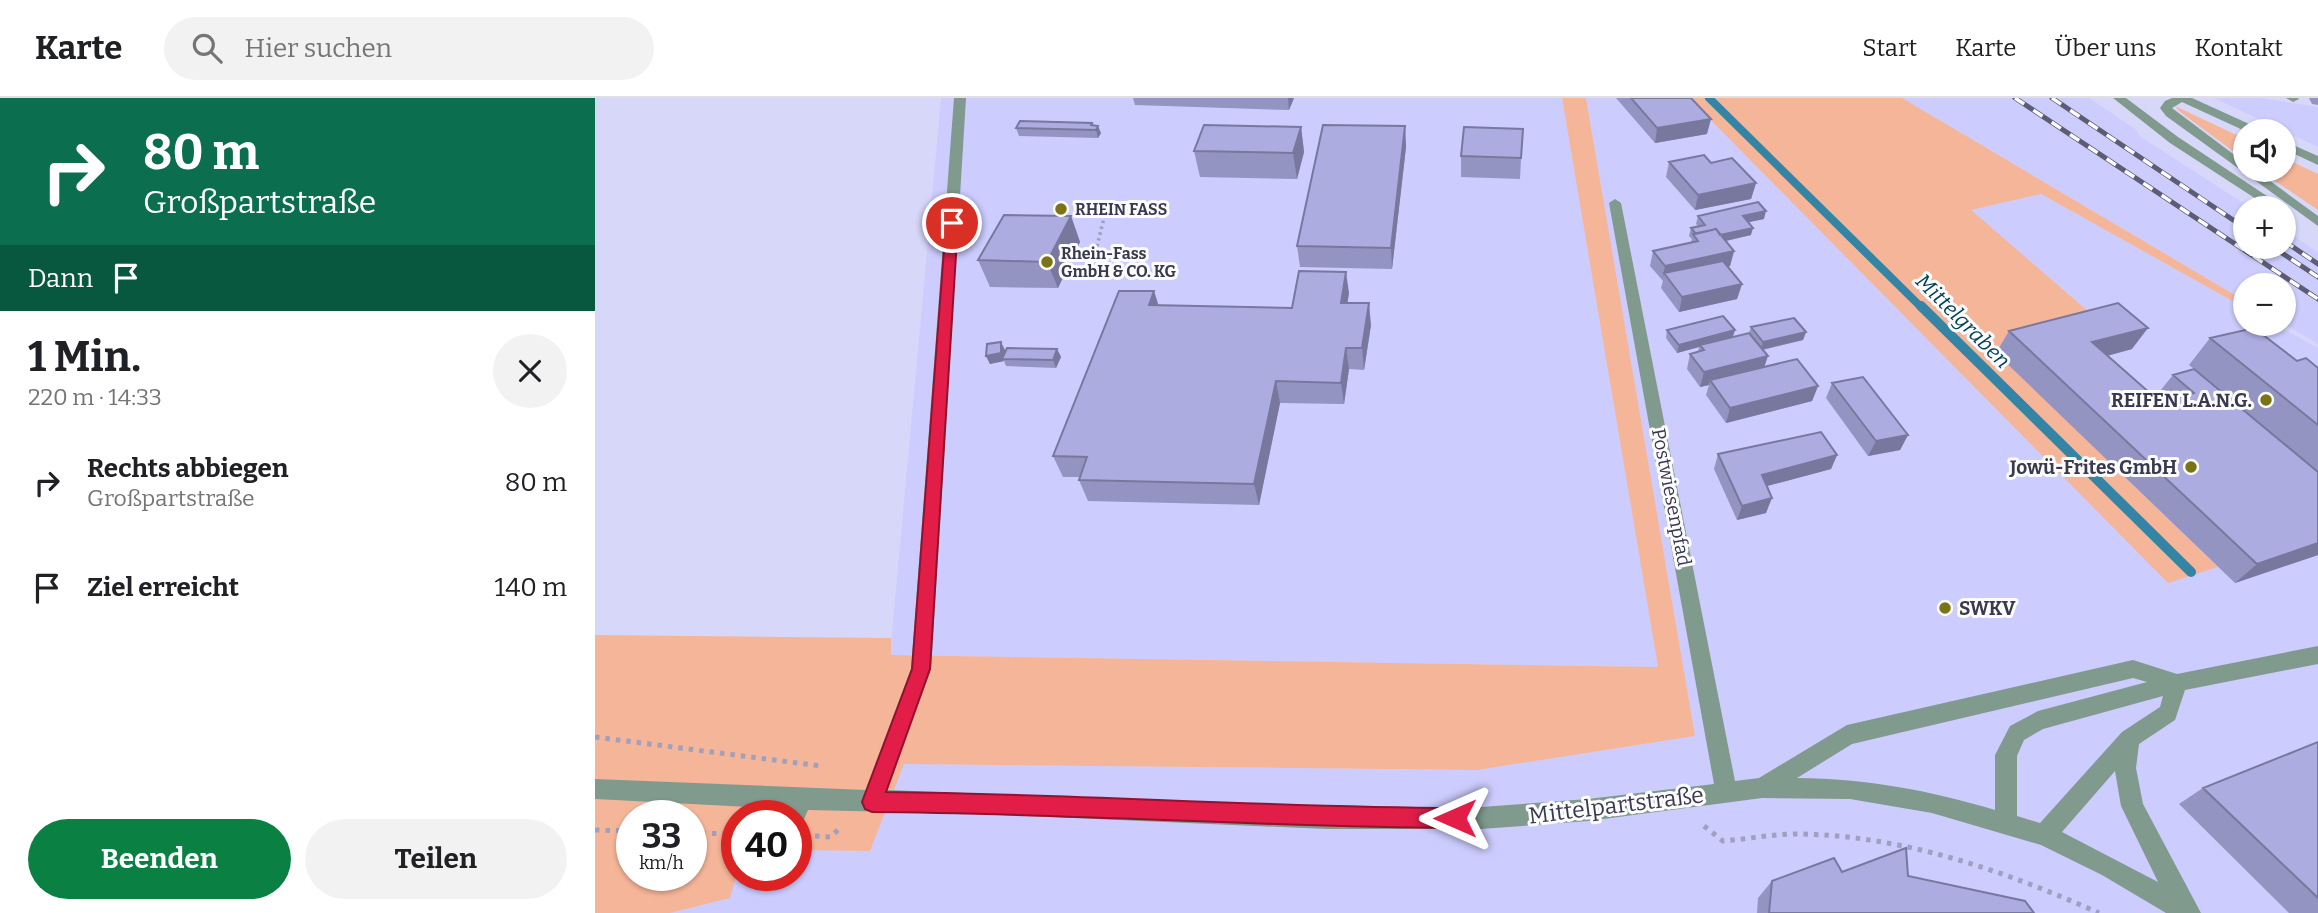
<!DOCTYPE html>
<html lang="de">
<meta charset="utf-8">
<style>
body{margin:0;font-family:Bitter,serif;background:#f2f2f2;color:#202124;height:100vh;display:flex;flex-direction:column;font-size:26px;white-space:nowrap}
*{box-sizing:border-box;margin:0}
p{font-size:23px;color:#757577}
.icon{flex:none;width:38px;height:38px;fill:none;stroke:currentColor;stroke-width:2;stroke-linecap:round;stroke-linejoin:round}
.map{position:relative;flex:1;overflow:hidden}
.sheet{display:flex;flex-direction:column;background:#fff;width:595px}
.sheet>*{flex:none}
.top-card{background:#0b6e4f;color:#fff;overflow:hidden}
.fabs{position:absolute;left:1638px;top:21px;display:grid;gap:14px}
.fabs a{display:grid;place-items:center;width:63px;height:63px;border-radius:50%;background:#fff;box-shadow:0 2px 5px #0004;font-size:35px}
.speed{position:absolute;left:21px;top:702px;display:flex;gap:14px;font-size:35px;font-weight:700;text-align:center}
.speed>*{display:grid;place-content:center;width:91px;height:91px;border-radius:50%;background:#fff;box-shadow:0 2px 5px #0004;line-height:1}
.speed small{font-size:18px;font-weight:400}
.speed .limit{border:10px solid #d22;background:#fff;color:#111}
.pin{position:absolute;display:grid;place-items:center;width:60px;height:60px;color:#fff;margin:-30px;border:4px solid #fff;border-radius:50%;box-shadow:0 2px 7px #0007}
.me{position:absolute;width:77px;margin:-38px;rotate:270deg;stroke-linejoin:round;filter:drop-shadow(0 0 5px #0008)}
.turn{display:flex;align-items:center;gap:24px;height:147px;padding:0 28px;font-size:32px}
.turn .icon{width:91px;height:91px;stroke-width:2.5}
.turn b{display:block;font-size:49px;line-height:60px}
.then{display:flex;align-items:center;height:66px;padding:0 28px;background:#0003;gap:14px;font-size:26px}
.round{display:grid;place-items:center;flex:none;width:74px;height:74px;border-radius:37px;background:#f2f2f2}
.overview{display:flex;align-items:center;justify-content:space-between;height:119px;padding:0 28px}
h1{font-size:42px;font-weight:700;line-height:52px}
.action{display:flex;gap:14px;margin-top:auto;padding:14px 28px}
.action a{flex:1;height:80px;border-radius:42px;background:#0b8043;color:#fff;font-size:28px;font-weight:700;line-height:80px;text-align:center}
.action a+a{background:#f2f2f2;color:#202124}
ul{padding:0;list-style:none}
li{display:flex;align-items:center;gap:21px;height:105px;padding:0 28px}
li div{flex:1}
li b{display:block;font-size:26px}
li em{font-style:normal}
header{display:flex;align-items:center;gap:42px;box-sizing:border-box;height:98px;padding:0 35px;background:#fff;border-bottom:2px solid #e0e0e0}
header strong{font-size:33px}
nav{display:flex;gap:38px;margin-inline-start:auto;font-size:24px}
.search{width:490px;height:63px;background:#f2f2f2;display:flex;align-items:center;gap:18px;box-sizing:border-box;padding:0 24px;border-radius:38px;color:#757577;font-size:26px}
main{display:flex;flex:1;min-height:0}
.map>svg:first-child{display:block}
</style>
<header>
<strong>Karte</strong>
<div class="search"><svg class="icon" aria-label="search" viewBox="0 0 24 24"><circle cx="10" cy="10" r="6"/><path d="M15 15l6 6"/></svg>Hier suchen</div>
<nav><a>Start</a><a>Karte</a><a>Über uns</a><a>Kontakt</a></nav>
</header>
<main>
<section class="sheet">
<div class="top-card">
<div class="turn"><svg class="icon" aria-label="right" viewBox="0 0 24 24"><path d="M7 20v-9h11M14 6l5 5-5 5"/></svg><div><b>80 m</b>Großpartstraße</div></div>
<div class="then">Dann<svg class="icon" aria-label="arrive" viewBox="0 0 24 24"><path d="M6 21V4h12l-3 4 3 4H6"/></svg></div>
</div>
<div class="overview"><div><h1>1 Min.</h1><p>220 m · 14:33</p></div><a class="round"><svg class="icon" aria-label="close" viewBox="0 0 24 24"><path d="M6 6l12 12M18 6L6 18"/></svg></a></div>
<ul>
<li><svg class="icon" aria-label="right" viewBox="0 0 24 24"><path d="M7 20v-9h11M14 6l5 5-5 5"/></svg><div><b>Rechts abbiegen</b><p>Großpartstraße</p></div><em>80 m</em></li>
<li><svg class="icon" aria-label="arrive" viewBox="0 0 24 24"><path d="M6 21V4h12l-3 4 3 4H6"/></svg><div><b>Ziel erreicht</b></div><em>140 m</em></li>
</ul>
<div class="action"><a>Beenden</a><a>Teilen</a></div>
</section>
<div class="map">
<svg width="1723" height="815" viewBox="0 0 1723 815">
<rect width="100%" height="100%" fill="#d7d8f9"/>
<path fill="#ccccfe" d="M346 0H967L1063 569 295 557Z
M991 0H1094L1622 469 1401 255 1508 226 1375 112 1446 96 1650 210V226H1679L1723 250V815H0L37 777H96L142 751V777H201V752L275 753 308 666 882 672 1100 638Z
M1307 0H1494L1540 31 1546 39 1656 110H1650V149H1689V132L1723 154V246L1689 226V187H1650V203Z
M1619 0H1666L1723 9V49Z"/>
<path fill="#f5b599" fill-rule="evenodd" d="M967 0H991L1100 638 882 672 309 666 275 753 201 752V718H142V775L135 800 75 815H0V537L296 540V557L1063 569ZM37 718H96V777H37Z
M1094 0H1307L1650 203V210L1446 96 1376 112 1509 227 1402 255 1623 469 1573 485Z
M1580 8 1650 41V62L1584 13Z
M1689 60 1723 76V112L1664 72H1689Z"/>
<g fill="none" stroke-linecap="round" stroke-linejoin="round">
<path stroke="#3384a5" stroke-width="8" d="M1114 0 1327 210"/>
<path stroke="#3384a5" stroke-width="10" d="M1326 208 1596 474"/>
<path stroke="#9fa0bd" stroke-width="3.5" stroke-dasharray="2.5 3.5" stroke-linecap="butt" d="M499 160 509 120"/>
<path stroke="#9fa0bd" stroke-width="5" stroke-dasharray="4.5 6" stroke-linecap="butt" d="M0 639 226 668
M1109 728 1128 743C1153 741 1177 736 1202 736 1307 737 1410 773 1504 815
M0 732 37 733
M96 735 142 736
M220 738 235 739 243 732"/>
<path fill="#819a8e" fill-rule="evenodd" d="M359 0H371L336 571 292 692 732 709H886L993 701 1119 686 1014 105 1020 101 1026 105 1140 683 1164 680 1252 627 1538 562 1582 576 1723 548V566L1590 592 1580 622 1544 646 1541 670 1548 706 1606 815H1571L1507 777 1446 747 1337 715 1255 701 1167 700 993 723 886 731H732L384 716 213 712 207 726 201 728V718H188L191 711 0 701V681L271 692 316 571ZM1538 580 1552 584 1443 613 1415 628 1400 657V712C1333 692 1273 681 1202 680L1257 646ZM1568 598 1565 609 1527 634 1445 725 1422 718V658L1429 642 1448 631ZM1520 673 1526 708 1563 784 1467 734Z
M1518 0H1531L1583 39 1690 110H1675L1575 45Z
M1577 0H1597L1663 30 1665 33H1650L1587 4 1577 10 1650 65V72H1660L1723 118V128L1571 18 1565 10 1570 3Z
M1691 0H1703L1704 1 1698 4Z
M1689 43 1723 58V67L1689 51Z"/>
<g stroke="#5c5c75" stroke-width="5">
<path id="rail" d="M1420 0 1723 201
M1457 0 1650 130
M1689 143 1723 166
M1678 149 1723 179"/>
</g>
<use href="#rail" stroke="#fcfcfc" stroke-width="3.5" stroke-dasharray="11" stroke-linecap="butt"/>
</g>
<path fill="#9494c2" d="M538 0H699L694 12 540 7Z
M1021 0H1096L1112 36 1060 45Z
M1714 0H1723V7L1717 6Z
M497 25 498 27 506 35 503 40 424 38 421 30Z
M810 28 811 49 797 171 705 169 702 148Z
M706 29 709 54 702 81 605 79 599 53Z
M866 58 926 60 925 81 866 79Z
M1074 64 1116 65 1161 85 1156 101 1100 112 1071 79Z
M476 118 485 144 463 190 395 189 383 162Z
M1103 118 1169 121 1153 124 1156 137 1131 143 1139 153 1135 168 1132 169 1147 186 1142 201 1084 214 1066 190 1068 183 1055 168 1058 153 1096 144 1097 141 1094 138 1096 130 1103 128 1101 126Z
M559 193 563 207 697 210 754 195 752 205 776 227 769 272 754 271 749 306 685 305 664 407 493 403 484 382 485 379H468L458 358Z
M1156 229 1211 234 1208 242 1168 252 1170 269 1223 288 1217 303 1131 325 1111 297 1114 287 1105 289 1092 271 1095 256 1103 254 1104 249 1082 255 1071 240 1072 232H1140L1138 239 1154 235Z
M1414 233 1537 251 1512 258 1565 304H1567L1561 298 1578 277 1636 301 1594 267 1615 240 1702 263 1723 270V457L1640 485 1401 255Z
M462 251 466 259 461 270 411 268 409 263 395 266 391 258 410 252V255Z
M1237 285 1313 337 1305 352 1273 358 1231 300Z
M1123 356 1242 357 1236 371 1172 388 1171 415 1142 422 1119 371Z
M1723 644V815H1694L1584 706 1608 690Z
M1247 774 1313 778 1439 815H1162L1163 800 1177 783Z"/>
<path fill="#78789e" d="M693 0H699L694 12Z
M1116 21 1112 36 1060 45 1062 30Z
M503 28 506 35 503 40 501 32Z
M810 28 811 49 797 171 796 150Z
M706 29 709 54 702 81 698 55Z
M1161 85 1156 101 1100 112 1103 97Z
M1171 113 1169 121 1145 126 1148 118Z
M476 118 485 144 463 190 452 164Z
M1158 130 1156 137 1104 149 1105 141Z
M1139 153 1135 168 1074 182 1069 175 1067 183 1070 168Z
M751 174 754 195 749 226 746 205Z
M1147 186 1142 201 1084 214 1087 199Z
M559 193 566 215 554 207Z
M774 205 776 227 769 272 767 250Z
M1553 230 1537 251 1482 266 1497 244Z
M1140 232 1137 240 1082 255 1084 247Z
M1211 234 1208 242 1165 252 1168 244Z
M406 244 410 252V261H407L409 263 395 266 391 258Z
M751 250 754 271 749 306 746 285Z
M462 251 466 259 461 270 458 262Z
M1173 258 1168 273 1115 282 1114 287 1105 289 1109 274Z
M681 283 685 305 664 407 659 386Z
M1223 288 1217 303 1131 325 1135 310Z
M1313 337 1305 352 1273 358 1281 343Z
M1242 357 1236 371 1161 391 1167 377Z
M1177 400 1171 415 1142 422 1147 408Z
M1723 445V457L1640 485 1662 466Z"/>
<path fill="#acace1" stroke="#78789e" stroke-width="2" d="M1036 0H1096L1116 21 1062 30Z
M425 23 497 25 496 27 503 28 501 32 421 30Z
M609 27 706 29 698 55 599 53Z
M728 27 810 28 796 150 702 148Z
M869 29 928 31 926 60 866 58Z
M1109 57 1116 65 1137 60 1161 85 1103 97 1074 64Z
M1163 104 1171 113 1148 118 1158 130 1125 137 1121 131 1101 136 1096 130 1110 127 1103 118Z
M409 117 476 118 452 164 383 162Z
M1121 131 1139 153 1070 168 1058 153 1103 143 1098 136Z
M1128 163 1147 186 1087 199 1069 175Z
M704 173 751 174 746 205H774L767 250H751L746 285 681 283 659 386 484 382 492 359 458 358 524 193H559L554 207 697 210Z
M1523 205 1553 230 1497 244 1565 304 1599 295 1578 277 1599 271 1723 374V445L1662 466 1414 233Z
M1128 218 1140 232 1084 247 1072 232Z
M1199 220 1211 234 1168 244 1156 229Z
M1659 230 1702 263 1711 260 1723 270V327L1615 240Z
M1154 235 1173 258 1109 274 1095 256 1109 252 1105 247Z
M406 244V255L391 258 392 246Z
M412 250 462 251 458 262 407 261Z
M1202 261 1223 288 1135 310 1115 282Z
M1268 279 1313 337 1281 343 1237 285Z
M1226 334 1242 357 1167 377 1177 400 1147 408 1123 356Z
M1723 644V800L1608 690Z
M1311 750 1313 778 1430 803 1439 815H1174L1177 783 1239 760 1247 774Z"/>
<path fill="#e11d48" stroke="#92132f" stroke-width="2" d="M357 122 363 125 335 571 291 694C481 696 670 709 860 710L868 713 871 720 868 727 860 730C666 729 472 715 277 714L270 711 267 704 317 571 351 125Z"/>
<g fill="#7b7417" stroke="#fcfcfc" stroke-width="2.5">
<circle cx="466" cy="111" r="7"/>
<circle cx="452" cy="164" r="7"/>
<circle cx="1671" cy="302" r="7"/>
<circle cx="1596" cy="369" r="7"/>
<circle cx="1350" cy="510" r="7"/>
</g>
<g text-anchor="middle" stroke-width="6" stroke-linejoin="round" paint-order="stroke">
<g font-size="16" font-weight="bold" fill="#39394f" stroke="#fcfcfc" text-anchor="start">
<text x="480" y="117">RHEIN FASS</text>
<text x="466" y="161">Rhein-Fass<tspan x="466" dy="18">GmbH &amp; CO. KG</tspan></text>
</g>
<g font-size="19" font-weight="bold" fill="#39394f" stroke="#fcfcfc" text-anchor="end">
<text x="1657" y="309">REIFEN L.A.N.G.</text>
<text x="1582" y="376">Jowü-Frites GmbH</text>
<text x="1364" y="517" text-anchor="start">SWKV</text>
</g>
<g font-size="19" fill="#39394f" stroke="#fcfcfc">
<text transform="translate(1077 399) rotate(79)" y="7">Postwiesenpfad</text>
</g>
<g font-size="21" font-style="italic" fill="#004357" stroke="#fcfcfc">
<text transform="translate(1368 223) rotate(45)" y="7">Mittelgraben</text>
</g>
<g font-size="23" fill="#39394f" stroke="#fcfcfc">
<text transform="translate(1021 707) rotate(-7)" y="8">Mittelpartstraße</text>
</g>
</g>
</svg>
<div class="fabs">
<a><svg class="icon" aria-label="sound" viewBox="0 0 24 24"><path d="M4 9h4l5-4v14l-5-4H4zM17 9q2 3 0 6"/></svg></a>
<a>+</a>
<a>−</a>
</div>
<div class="speed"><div>33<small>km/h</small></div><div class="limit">40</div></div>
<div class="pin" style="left:357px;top:125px;background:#d93025"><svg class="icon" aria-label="arrive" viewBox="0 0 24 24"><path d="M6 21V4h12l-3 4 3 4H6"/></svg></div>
<svg class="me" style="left:860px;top:720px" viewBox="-20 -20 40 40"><path d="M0-17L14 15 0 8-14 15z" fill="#e11d48" stroke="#fff" stroke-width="4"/></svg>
</div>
</main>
